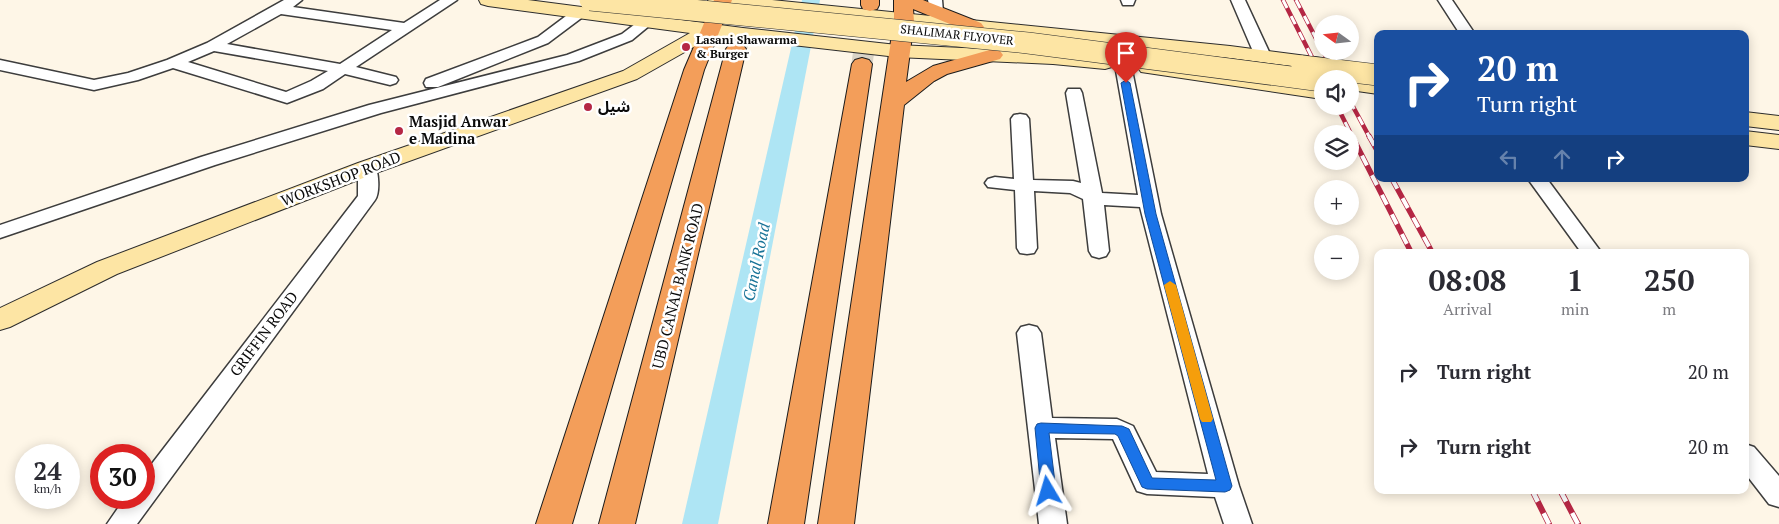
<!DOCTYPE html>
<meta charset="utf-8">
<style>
body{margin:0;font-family:"PT Serif","Noto Sans Arabic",serif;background:#f2f2f3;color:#2b2b33;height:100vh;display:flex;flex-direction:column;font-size:19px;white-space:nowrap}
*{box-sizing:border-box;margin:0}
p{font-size:16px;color:#7c7c81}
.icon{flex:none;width:28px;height:28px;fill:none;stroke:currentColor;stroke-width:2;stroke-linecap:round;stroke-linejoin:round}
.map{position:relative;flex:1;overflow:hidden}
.side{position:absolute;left:1374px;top:249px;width:375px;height:245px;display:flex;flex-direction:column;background:#fff;border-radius:10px;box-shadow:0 2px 12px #0003}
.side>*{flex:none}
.top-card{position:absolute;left:1374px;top:30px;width:375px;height:152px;border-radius:10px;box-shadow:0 2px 12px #0003;background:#1a4fa0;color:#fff;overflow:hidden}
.needle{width:32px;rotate:285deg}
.controls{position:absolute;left:1314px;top:15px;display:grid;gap:10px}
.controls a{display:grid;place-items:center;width:45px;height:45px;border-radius:50%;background:#fff;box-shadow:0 2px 12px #0003;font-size:25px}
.speed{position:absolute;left:15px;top:444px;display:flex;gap:10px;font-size:25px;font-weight:700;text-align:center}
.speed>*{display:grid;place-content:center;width:65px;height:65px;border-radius:50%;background:#fff;box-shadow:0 2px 12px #0003;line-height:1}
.speed small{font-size:12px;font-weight:400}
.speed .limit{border:8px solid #d22;background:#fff;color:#111}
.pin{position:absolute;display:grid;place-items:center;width:42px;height:42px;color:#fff;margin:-51px -21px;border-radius:50% 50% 50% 0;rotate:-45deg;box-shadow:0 0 5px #0007}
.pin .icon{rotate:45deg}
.me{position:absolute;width:55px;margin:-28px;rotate:353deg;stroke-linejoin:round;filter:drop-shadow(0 0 4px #0008)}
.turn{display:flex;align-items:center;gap:18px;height:105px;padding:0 20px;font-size:22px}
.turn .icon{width:65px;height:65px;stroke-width:2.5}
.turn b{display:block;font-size:35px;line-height:42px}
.lanes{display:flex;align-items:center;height:48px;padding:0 20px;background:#0003;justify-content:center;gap:25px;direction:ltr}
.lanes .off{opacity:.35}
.eta{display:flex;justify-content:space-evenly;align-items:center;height:85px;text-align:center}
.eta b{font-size:30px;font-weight:600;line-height:35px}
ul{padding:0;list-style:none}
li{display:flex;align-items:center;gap:15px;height:75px;padding:0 20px}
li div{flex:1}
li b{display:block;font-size:19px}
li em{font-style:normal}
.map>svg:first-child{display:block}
</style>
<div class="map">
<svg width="1779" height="524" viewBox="0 0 1779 524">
<rect width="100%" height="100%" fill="#fef6e7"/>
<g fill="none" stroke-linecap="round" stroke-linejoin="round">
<path fill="#aee5f4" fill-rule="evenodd" d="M802 0H820L718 524H682Z"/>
<path stroke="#d9d3c6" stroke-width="21" stroke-dasharray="21 11" stroke-linecap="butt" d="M736 49 753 0
M862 64 870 5"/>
<g stroke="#3d3d3d" stroke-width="3">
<path id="minor" d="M284 0H302L293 7 404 23 440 0H457L356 67 396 77 398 80 396 83 390 85 345 74 323 89 287 103 173 68 138 80 94 90 0 70V60L94 80 128 73 167 60 207 43ZM281 14 392 30 340 64 227 44ZM214 51 328 71 311 81 286 92 188 62Z
M928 0H942L943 12 941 15H931Z
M1121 0H1135L1133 5H1123Z
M1231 0H1245L1271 56 1269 59H1257L1255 56Z
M1438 0H1452L1475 34H1460Z
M579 9 584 10 586 13 584 16 548 43 438 87H426L424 83 426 79 538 37 574 10Z
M648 17 653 18 655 21 632 40 579 61 381 113 215 165 0 238V225L201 157 369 105 567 55 622 34 643 18Z
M1123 60 1129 62 1131 65 1161 214 1239 486 1252 524H1224L1215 497 1147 494 1137 491 1113 439 1055 438 1067 524H1039L1017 333 1021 327 1029 325 1037 327 1041 333 1052 418 1117 419 1133 426 1156 472 1208 474 1140 207 1104 205 1109 251 1106 256 1099 258 1092 256 1089 251 1083 199 1070 193 1034 191 1037 248 1034 253 1027 254 1020 253 1017 248 1015 190 988 187 985 183 988 179 995 177 1014 179 1011 119 1014 115 1020 114 1026 115 1029 119 1033 180 1073 181 1081 183 1066 93 1068 89H1080L1082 93 1102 193 1138 195 1115 65 1117 62Z
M367 162 374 164C379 171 380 193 375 200L137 524H107L125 498H144V474L358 196V168L360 164Z
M1528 179H1547L1601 252H1581Z
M1745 444 1754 447 1779 476V507L1769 504 1745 473Z"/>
</g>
<g stroke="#2c2c2c" stroke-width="2">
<path id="secondary" d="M479 0H528L743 28 897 45 1053 52 1112 59 1115 63 1112 67 1105 69 1053 64 897 57 713 36 637 79 376 173 117 274 10 327 0 330V308L97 262 358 163 623 71 690 33 488 6 481 4Z
M708 0H772L1230 46 1330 59 1337 61 1340 65 1337 69 1330 71 1230 58 717 6 710 4Z
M1148 62 1322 86V99L1141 72 1138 68 1141 64Z
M1350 78 1378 81V94L1350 90V79H1345Z
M1745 112 1779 116V130L1745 126Z
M1745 131 1779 135V149L1745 145Z"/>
</g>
<g stroke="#1b1b1b" stroke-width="2">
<path id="trunk" d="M714 0H732L704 70 572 524H536L684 70Z
M861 0H879V5L877 9 870 11 863 9 861 5Z
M894 0H923L981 23 984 27 981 31 974 33 967 31 913 9 914 21 906 82 933 66 986 51 993 49 1000 51 1003 55 1000 59 947 74 934 81 904 105 854 524H818L894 21Z
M736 43 743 45 746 49 635 524H599L726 49 729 45Z
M862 58 869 60 872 64 804 524H768L852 64 855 60Z"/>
</g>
<use href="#minor" fill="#fff" fill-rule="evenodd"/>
<use href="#secondary" fill="#fde5a4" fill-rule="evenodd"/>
<use href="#trunk" fill="#f39e5a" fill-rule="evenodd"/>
<g stroke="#b52744" stroke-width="4.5">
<path id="rail-far2" d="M1283 0 1323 79
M1296 0 1322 50
M1323 51 1338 79
M1350 101 1370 138
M1337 106 1353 138"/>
</g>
<g stroke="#b52744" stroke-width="5.5">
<path id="rail-far1" d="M1352 136 1411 252
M1369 136 1378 152
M1392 179 1432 252"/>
</g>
<g stroke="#b52744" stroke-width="6">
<path id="rail" d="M1532 490 1549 524
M1560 490 1578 524"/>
</g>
<use href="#rail-far2" stroke="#fff" stroke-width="3" stroke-dasharray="9" stroke-linecap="butt"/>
<use href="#rail-far1" stroke="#fff" stroke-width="4" stroke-dasharray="11" stroke-linecap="butt"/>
<use href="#rail" stroke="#fff" stroke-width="4.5" stroke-dasharray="13" stroke-linecap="butt"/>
<g stroke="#2c2c2c" stroke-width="22" stroke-linecap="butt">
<path id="secondary-bridge" d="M590 0 1028 43 1322 81
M1302 66 1378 75"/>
</g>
<use href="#secondary-bridge" stroke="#fde5a4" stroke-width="21"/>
</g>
<path fill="#1a73e8" stroke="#114b97" d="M1126 80 1130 83 1156 214 1232 486 1230 490 1225 492 1147 489 1142 487 1118 436 1115 434 1049 433 1056 491 1054 495 1048 497 1043 495 1041 491 1035 428 1037 424 1041 423 1122 426 1129 429 1152 478 1216 480 1145 214 1121 83Z"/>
<path fill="#f59e0b" d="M1170 281 1176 285 1213 419 1211 422H1202L1200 419 1164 285Z"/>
<g fill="#b52744" stroke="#fff" stroke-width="2">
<circle cx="686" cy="47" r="5"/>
<circle cx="588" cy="107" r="5"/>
<circle cx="399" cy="131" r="5"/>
</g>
<g text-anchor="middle" stroke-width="5" stroke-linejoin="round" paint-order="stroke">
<g font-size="12" fill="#0a0a0a" stroke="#fff">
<text transform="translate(957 35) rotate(6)" y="4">SHALIMAR FLYOVER</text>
</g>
<g font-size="12" font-weight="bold" fill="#0a0a0a" stroke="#fff" text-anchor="start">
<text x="696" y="44">Lasani Shawarma<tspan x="696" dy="14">&amp; Burger</tspan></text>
</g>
<g font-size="15" font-weight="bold" fill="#0a0a0a" stroke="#fff" text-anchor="start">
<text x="598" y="112">شیل</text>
<text x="409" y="127">Masjid Anwar<tspan x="409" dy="17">e Madina</tspan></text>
</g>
<g font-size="15" fill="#0a0a0a" stroke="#fff">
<text transform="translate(341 179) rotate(-21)" y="5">WORKSHOP ROAD</text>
<text transform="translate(678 286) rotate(-76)" y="5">UBD CANAL BANK ROAD</text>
<text transform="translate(264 334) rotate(-53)" y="5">GRIFFIN ROAD</text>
</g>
<g font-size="16" font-style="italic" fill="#187397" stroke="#fff">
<text transform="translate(756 262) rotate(-78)" y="6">Canal Road</text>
</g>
</g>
</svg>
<div class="controls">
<a><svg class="needle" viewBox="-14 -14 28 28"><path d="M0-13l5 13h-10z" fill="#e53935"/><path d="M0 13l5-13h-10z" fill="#7c7c81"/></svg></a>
<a><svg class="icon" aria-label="sound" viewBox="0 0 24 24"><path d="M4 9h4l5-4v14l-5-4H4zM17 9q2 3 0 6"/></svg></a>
<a><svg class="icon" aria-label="layers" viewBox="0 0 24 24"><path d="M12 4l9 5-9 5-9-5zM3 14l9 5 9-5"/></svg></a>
<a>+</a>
<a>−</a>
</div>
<div class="speed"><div>24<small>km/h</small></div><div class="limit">30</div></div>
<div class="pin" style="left:1126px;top:83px;background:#d93025"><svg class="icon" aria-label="arrive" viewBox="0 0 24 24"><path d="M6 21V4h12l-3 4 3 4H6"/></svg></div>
<svg class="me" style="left:1048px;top:491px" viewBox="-20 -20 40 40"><path d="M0-17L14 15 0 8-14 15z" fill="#1a73e8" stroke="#fff" stroke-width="4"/></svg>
<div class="top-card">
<div class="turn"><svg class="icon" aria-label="right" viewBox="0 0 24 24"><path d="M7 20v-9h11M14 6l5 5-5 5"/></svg><div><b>20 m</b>Turn right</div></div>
<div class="lanes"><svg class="icon off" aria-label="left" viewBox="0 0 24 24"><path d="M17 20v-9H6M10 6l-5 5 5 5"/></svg><svg class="icon off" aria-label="ahead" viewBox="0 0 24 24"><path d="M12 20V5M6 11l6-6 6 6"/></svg><svg class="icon" aria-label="right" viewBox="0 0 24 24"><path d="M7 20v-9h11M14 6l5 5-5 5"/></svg></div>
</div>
<section class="side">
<div class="eta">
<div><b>08:08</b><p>Arrival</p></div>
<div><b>1</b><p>min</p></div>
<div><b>250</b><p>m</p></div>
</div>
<ul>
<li><svg class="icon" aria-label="right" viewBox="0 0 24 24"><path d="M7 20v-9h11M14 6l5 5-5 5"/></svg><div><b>Turn right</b></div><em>20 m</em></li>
<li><svg class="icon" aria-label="right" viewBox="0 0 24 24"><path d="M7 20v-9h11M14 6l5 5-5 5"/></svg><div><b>Turn right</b></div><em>20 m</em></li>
</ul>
</section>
</div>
